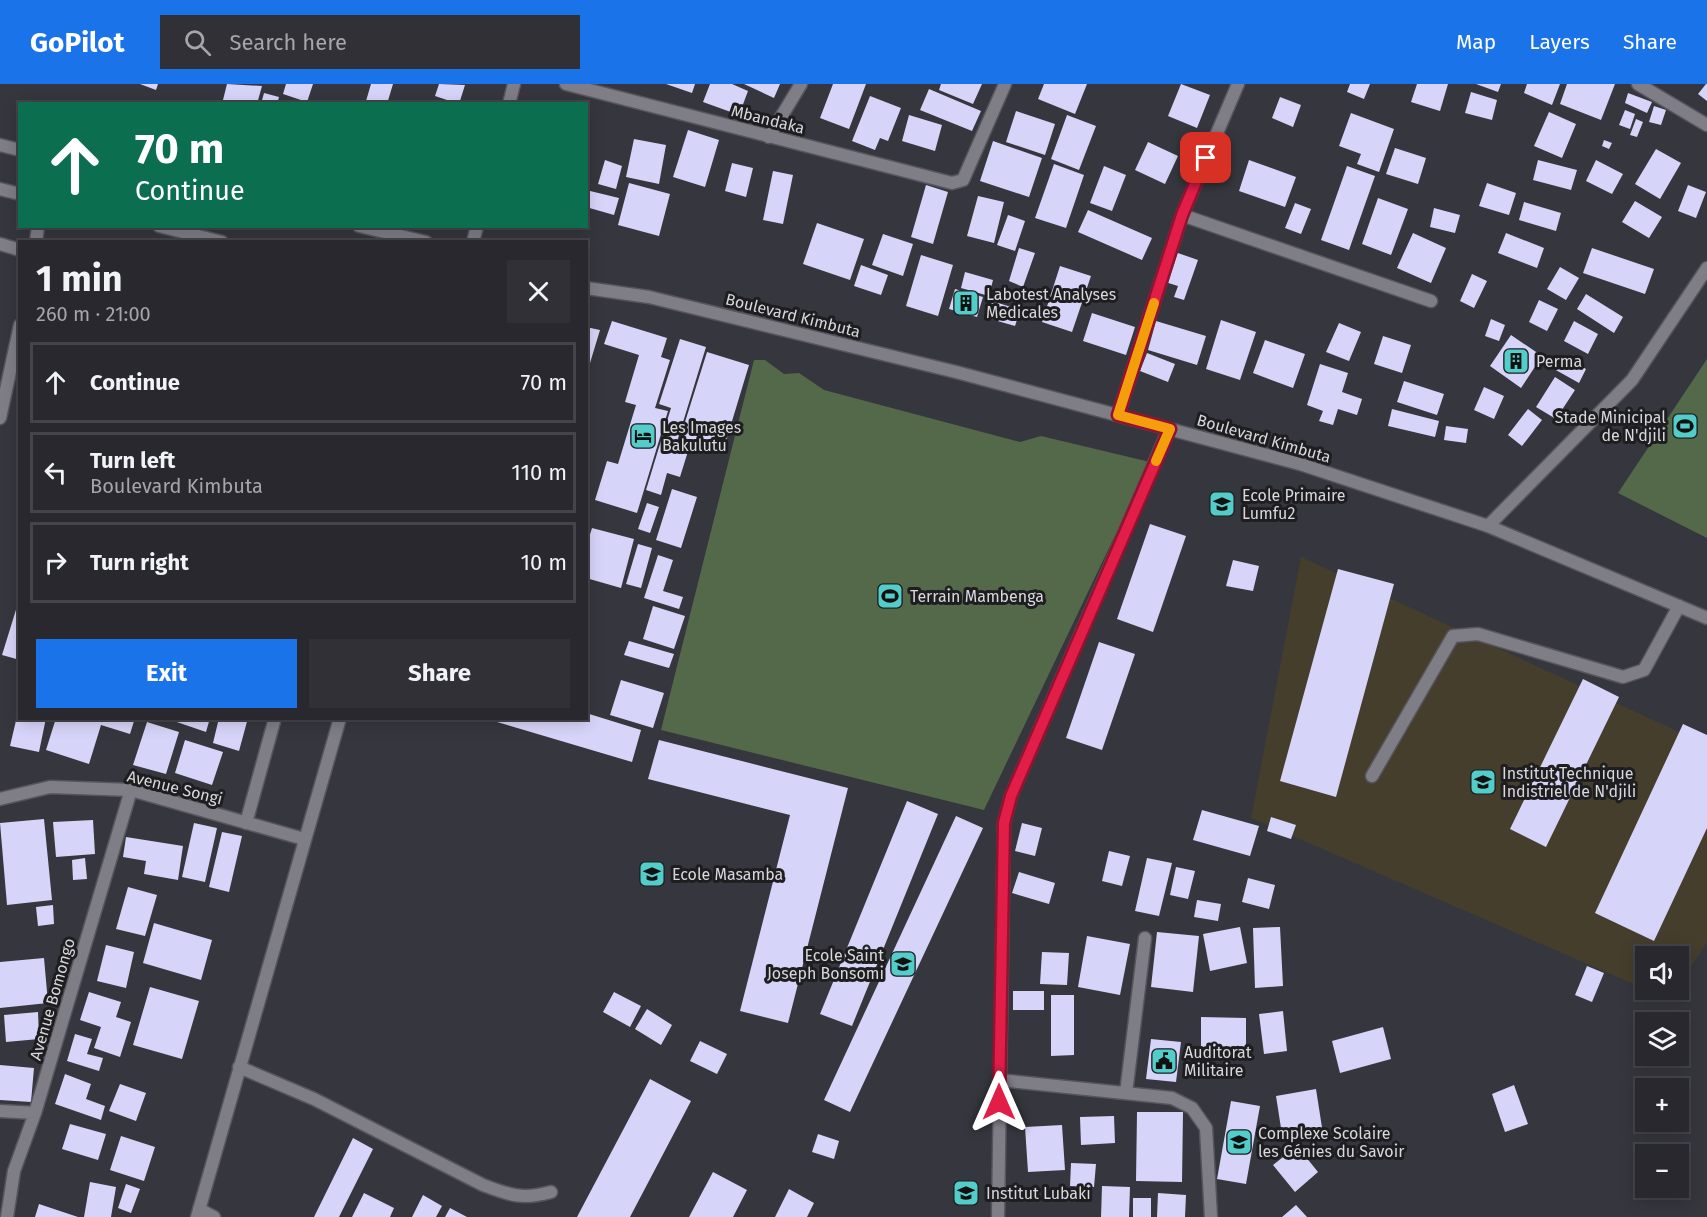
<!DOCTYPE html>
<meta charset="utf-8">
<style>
body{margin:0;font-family:"Fira Sans",sans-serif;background:#303036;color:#f1f3f6;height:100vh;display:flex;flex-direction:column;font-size:22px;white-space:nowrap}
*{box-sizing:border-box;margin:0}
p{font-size:20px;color:#a5a6aa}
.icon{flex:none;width:33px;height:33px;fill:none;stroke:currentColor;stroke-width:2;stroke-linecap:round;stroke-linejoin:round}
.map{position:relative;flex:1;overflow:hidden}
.drawer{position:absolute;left:18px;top:156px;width:570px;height:480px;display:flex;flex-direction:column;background:#28282e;border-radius:0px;box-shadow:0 3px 15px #0003,0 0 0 2px #44444a}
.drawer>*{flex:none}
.guide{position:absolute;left:18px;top:18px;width:570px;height:126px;border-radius:0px;box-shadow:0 3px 15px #0003,0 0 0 2px #44444a;background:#0b6e4f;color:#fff;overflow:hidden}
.buttons{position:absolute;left:1635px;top:862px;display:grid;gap:12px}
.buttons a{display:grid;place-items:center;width:54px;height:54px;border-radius:0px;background:#28282e;box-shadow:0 3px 15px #0003,0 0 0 2px #44444a;font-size:30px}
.pin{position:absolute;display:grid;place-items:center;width:51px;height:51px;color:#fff;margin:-26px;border-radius:12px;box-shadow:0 3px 9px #0006}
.me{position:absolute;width:66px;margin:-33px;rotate:0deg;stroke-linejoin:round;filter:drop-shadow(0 0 4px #0008)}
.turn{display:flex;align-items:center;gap:21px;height:126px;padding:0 18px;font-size:27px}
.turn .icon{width:78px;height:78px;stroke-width:2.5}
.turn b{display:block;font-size:42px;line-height:51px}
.round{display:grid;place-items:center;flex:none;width:63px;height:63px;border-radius:0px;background:#303036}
.head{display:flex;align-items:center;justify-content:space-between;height:102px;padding:0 18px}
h1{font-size:36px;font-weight:700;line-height:45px}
.action{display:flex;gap:12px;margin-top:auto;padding:12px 18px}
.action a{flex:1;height:69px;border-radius:0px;background:#1a73e8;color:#fff;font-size:24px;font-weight:700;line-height:69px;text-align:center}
.action a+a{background:#303036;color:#f1f3f6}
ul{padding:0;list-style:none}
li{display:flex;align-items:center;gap:18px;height:81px;margin:0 12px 9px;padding:0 6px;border:3px solid #44444a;border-radius:0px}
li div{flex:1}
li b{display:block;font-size:22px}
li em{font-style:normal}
header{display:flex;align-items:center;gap:36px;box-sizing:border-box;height:84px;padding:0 30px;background:#1a73e8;color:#fff}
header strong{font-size:28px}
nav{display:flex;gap:33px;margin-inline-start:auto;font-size:21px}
.search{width:420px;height:54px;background:#303036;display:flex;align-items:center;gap:15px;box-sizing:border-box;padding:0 21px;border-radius:0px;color:#a5a6aa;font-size:22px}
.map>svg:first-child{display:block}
</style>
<header>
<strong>GoPilot</strong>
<div class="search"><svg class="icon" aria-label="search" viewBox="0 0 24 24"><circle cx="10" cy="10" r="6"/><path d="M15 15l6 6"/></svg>Search here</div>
<nav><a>Map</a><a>Layers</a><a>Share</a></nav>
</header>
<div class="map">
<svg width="1707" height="1133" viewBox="0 0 1707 1133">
<rect width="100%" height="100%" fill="#36363e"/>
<path fill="#453e2c" d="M1301 473 1707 661V858L1679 901 1678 873H1646L1645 905 1251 734Z"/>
<path fill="#53694a" d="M1707 275V454L1618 409Z
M754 276H765L784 290 799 289 824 306 1020 358 1041 352 1150 378 984 726 661 646Z"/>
<path fill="#d7d4f9" d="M140 0H158L156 6Z
M227 0 262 2 257 20H222Z
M286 0H313L307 18 283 10Z
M371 0H393L387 20 366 17Z
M439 0 465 1 459 20 435 12Z
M666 0H695L692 9Z
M710 0H732L748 7 739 31 703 18Z
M744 0H780L774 14Z
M833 0H866L849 45 820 34Z
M941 0H982L973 20 939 6Z
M1044 0H1087L1075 30 1038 15Z
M1181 0 1210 11 1197 44 1168 32Z
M1350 0H1370L1364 15 1347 8Z
M1417 0H1448L1440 27 1411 18Z
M1476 0H1501L1498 8Z
M1527 0H1560L1552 21 1524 9Z
M1567 0H1615L1601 36 1560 20Z
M1706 0H1707V17L1698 10Z
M929 5 981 27 972 47 920 26Z
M1471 8 1497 16 1492 36 1465 29Z
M264 9 279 13 277 20H261Z
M1628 9 1652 18 1647 29 1625 19Z
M870 12 901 24 888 57 880 54 875 66 852 57Z
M1280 13 1301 21 1293 43 1272 34Z
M1654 22 1666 26 1661 41 1649 38Z
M1625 26 1635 30 1630 45 1619 41Z
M1016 27 1055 40 1045 71 1006 58Z
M1549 28 1576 40 1562 74 1534 62Z
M1351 29 1394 45 1379 88 1357 80 1361 70 1339 62Z
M909 31 942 41 935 67 902 57Z
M1067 31 1096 42 1079 86 1051 75Z
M1636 35 1643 38 1637 53 1630 51Z
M688 46 719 56 705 103 673 93Z
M634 55 666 61 659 100 626 93Z
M1604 56 1612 59 1609 65 1602 62Z
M993 57 1042 74 1029 113 980 97Z
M1148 58 1178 72 1165 100 1135 86Z
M1395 64 1426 74 1418 100 1386 90Z
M1656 65 1681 79 1660 115 1635 100Z
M605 76 622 82 616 105 598 100Z
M1249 76 1296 93 1285 123 1239 107Z
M1538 76 1577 86 1571 106 1533 96Z
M1596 76 1623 90 1612 110 1586 97Z
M732 79 753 84 746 113 725 107Z
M1054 80 1084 91 1066 144 1035 134Z
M1104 82 1126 91 1112 127 1090 119Z
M1347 82 1375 92 1349 166 1321 156Z
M773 87 793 91 783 140 763 136Z
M629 99 670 110 659 152 618 141Z
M1487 99 1516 109 1509 131 1479 122Z
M926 101 948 108 933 160 911 153Z
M1688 101 1706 108 1696 134 1678 127Z
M586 106 619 114 614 131 586 123Z
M978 112 1004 118 994 159 967 152Z
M1378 114 1408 125 1391 171 1362 160Z
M1635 117 1662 133 1649 154 1622 138Z
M1524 118 1561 129 1556 147 1519 136Z
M1295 119 1311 125 1301 150 1285 144Z
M1434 124 1460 131 1455 149 1430 143Z
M1088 126 1152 154 1142 176 1078 148Z
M1008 131 1025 137 1015 167 997 161Z
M817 139 864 155 850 196 803 180Z
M1413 149 1446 164 1431 199 1397 184Z
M1506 149 1544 164 1537 184 1498 169Z
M883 150 913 160 903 192 872 181Z
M1019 164 1035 169 1023 203 1009 197Z
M1592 164 1654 185 1645 210 1583 189Z
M1175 168 1198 176 1184 216 1174 213 1178 202 1165 198Z
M921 171 953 181 938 232 906 222Z
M861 181 888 191 881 211 854 202Z
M1060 182 1091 192 1072 248 1042 238Z
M1560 183 1579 194 1566 216 1547 205Z
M965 188 993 196 989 212 961 204Z
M1472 190 1487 197 1474 224 1460 217Z
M955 205 983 213 977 233 949 225Z
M1586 210 1623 233 1614 249 1577 225Z
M1539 216 1558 225 1547 247 1529 238Z
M992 217 1020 226 1015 242 987 234Z
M1092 229 1135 243 1126 271 1083 257Z
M1491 235 1505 241 1499 257 1485 252Z
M1221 236 1256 248 1240 296 1206 285Z
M612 237 667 254 661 273 670 276 655 324 668 327 637 429 595 416 607 377 618 380 636 321 625 318 639 271 604 260Z
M1156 237 1206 252 1197 281 1148 266Z
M1574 237 1598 250 1588 270 1564 257Z
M1339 239 1361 248 1349 277 1326 268Z
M586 243 600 246 587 289H586Z
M1511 251 1542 272 1521 304 1490 282Z
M1383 252 1411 261 1402 289 1374 280Z
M680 255 706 263 676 361 689 364 680 393 667 389 661 411 646 406 671 324 659 320Z
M1265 256 1305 270 1293 304 1253 289Z
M707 268 749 281 723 367 680 354Z
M1147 269 1175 280 1168 298 1140 287Z
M1562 272 1586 285 1579 299 1554 285Z
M1320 280 1348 289 1342 308 1362 315 1357 331 1338 325 1333 341 1319 337 1323 327 1307 321Z
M1555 293 1575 306 1556 335 1536 323Z
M1404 297 1444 310 1437 331 1397 318Z
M1484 303 1504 312 1494 335 1474 326Z
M1392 325 1439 337 1435 353 1388 342Z
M1528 325 1542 336 1522 362 1508 351Z
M1446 342 1468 345 1466 359 1444 356Z
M672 405 697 413 681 464 656 456Z
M647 419 659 423 650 449 638 445Z
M1150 440 1186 452 1153 548 1117 535Z
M592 444 634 455 621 504 586 494V463Z
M638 460 652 464 641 504 626 500Z
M658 471 673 476 663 507 683 513 679 525 644 514Z
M1233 476 1259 482 1253 507 1226 502Z
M1338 485 1394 500 1336 713 1280 697Z
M19 516H20V576L2 571Z
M653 522 685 532 674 565 643 555Z
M629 557 674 570 669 584 624 571Z
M1099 558 1135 570 1102 666 1066 654Z
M1583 595 1619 613 1546 763 1510 745Z
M621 596 664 609 653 644 610 631Z
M19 624 20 634H46L39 668 10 662Z
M586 629 641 646 632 678 497 638 498 634H586Z
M56 634H135L130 650 101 641 89 680 46 666Z
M165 634H210L206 648Z
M219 634H248L239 667 213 659Z
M147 638 179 648 166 690 133 681Z
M1683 640 1707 651V744L1654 857 1595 829Z
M185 656 223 668 212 701 175 689Z
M659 656 848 704 788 939 740 927 790 731 648 695Z
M907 717 938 730 852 942 820 930Z
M1202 726 1259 742 1250 772 1193 756Z
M956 732 983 744 850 1028 824 1016Z
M1271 733 1296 741 1291 755 1267 747Z
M44 735 52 816 7 821 0 739Z
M93 736 95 770 56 773 53 738Z
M194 739 217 744 205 798 182 793Z
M1022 739 1042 744 1035 772 1015 767Z
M222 748 242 752 229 808 209 803Z
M126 753 183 762 178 796 144 790 146 777 123 773Z
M1109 767 1130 772 1122 802 1102 797Z
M85 774 87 795 73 796 72 776Z
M1147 774 1172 779 1159 832 1135 827Z
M1176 783 1195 787 1188 815 1170 811Z
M1019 788 1055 799 1049 820 1012 809Z
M1248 794 1275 801 1269 825 1242 818Z
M128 803 157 811 145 852 116 845Z
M1197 816 1221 820 1218 837 1194 833Z
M53 821 54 840 38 842 36 823Z
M154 839 212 856 201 896 143 879Z
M1240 843 1247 879 1210 887 1203 850Z
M1280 843 1283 902 1255 904 1253 844Z
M1157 848 1199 852 1193 908 1151 903Z
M1087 852 1130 860 1120 911 1078 903Z
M106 861 134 868 126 904 97 897Z
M1042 868 1069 869 1067 901 1040 900Z
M44 874 48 919 0 924V878Z
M1587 882 1604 889 1592 918 1575 911Z
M150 903 199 917 182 975 133 961Z
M1013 907H1044V926H1013Z
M89 908 121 918 116 933 131 938 120 973 94 964 101 943 80 936Z
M614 908 641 922 630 943 603 928Z
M1051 911H1074V971L1051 972Z
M647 925 672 941 661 961 635 945Z
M1283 927 1287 967 1264 970 1259 930Z
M38 928 39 955 6 958 4 931Z
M1201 933 1246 934V964L1201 963Z
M1383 943 1391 975 1340 989 1332 957Z
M75 950 92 955 87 970 103 974 99 987 67 977Z
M1151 955 1181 958 1176 998 1146 995Z
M700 957 727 970 717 990 690 977Z
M0 981 34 984 31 1018 0 1016Z
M65 990 91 1000 86 1015 105 1022 101 1036 55 1020Z
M650 995 691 1017 630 1133H577Z
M120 1000 146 1009 136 1037 109 1027Z
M1514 1001 1528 1040 1505 1048 1492 1010Z
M1316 1005 1323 1050 1283 1057 1276 1012Z
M1231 1017 1260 1022 1246 1100 1217 1095Z
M1137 1028H1183L1182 1098 1136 1097Z
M1114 1032 1115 1059 1081 1061 1080 1033Z
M70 1040 106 1050 98 1076 62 1065Z
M1062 1041 1065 1086 1028 1088 1025 1043Z
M818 1050 839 1057 834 1075 812 1068Z
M121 1052 155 1063 144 1097 110 1086Z
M353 1054 373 1065 339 1133H314Z
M1297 1062 1318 1088 1295 1108 1273 1081Z
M1071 1079 1096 1080 1094 1103 1070 1102Z
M713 1088 747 1106 733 1133H689Z
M90 1098 116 1103 111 1133H84Z
M126 1100 140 1105 131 1129 118 1124Z
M1102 1102 1130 1103 1129 1133H1101Z
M789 1105 814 1119 807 1133H775Z
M364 1109 394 1124 390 1133H352Z
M1158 1109 1186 1111 1185 1133H1157Z
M423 1111 442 1122 436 1133H412Z
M1133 1114H1151V1133H1133Z
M39 1120 78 1133H35Z
M1296 1121 1307 1133H1282Z
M450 1124 467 1133H445Z"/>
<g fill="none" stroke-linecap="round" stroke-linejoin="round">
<g stroke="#56555c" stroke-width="15">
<path id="service" d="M1372 692 1453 552 1478 550 1623 593 1644 586 1679 522
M246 739 275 634"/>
</g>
<g stroke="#56555c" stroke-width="15">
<path id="minor" d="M566 0 952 99 963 96 1005 0
M1638 0 1707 41
M509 20 514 0
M769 53 801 0
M1182 131 1431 217
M36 158 38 142
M473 158 477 142
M0 160 20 166
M1118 331 1182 131 1238 0
M0 334 20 241
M1488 442 1632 296 1707 184
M0 715 50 703 131 706 304 755
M239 983 314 1015 483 1101C509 1111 523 1116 551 1108
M999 996 1172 1014 1192 1024 1206 1044 1211 1133
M1126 1009 1145 854
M0 1027 35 1029
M199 1125 214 1133
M7 1133 14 1087 35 1029 131 706
M197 1133 340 634
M998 1133 1004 739 1011 712 1169 345"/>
</g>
<g stroke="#56555c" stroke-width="15">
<path id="tertiary" d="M0 61 20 66
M0 105 20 110
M159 142 222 158
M359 142 426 158
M586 204 649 213 956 288 1300 380 1488 442 1707 534"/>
</g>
<use href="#service" stroke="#7f7e87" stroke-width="12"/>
<use href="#minor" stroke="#7f7e87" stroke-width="12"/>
<use href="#tertiary" stroke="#7f7e87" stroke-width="12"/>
</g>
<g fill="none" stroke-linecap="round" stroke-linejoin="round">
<g stroke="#92132f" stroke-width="15">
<path id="route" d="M999 1018 1004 739 1011 712 1170 345 1118 331 1182 131 1206 74"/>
</g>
<use href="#route" stroke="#e11d48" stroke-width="10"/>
<path stroke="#f59e0b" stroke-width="10" d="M1154 219 1118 331 1170 345 1156 377"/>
</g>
<defs>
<g id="building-square" transform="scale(1.35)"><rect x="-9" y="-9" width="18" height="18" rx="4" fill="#53cdc9" stroke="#1e1e21"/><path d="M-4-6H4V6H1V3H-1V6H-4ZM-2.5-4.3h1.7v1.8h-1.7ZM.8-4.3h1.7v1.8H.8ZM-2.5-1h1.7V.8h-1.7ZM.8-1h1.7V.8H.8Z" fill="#111"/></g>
<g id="stadium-square" transform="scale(1.35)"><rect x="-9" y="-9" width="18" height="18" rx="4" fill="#53cdc9" stroke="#1e1e21"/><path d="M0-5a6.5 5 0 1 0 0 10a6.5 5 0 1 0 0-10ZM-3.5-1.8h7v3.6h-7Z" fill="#111"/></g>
<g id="hotel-square" transform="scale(1.35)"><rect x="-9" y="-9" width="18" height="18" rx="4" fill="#53cdc9" stroke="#1e1e21"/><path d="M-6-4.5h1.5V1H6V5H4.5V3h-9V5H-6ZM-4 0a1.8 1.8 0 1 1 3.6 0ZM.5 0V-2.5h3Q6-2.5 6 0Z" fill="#111"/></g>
<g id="school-square" transform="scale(1.35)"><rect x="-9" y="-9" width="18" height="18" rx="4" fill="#53cdc9" stroke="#1e1e21"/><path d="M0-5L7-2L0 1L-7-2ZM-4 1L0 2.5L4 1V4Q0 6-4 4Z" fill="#111"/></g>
<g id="civic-square" transform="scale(1.35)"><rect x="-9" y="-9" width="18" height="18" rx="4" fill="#53cdc9" stroke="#1e1e21"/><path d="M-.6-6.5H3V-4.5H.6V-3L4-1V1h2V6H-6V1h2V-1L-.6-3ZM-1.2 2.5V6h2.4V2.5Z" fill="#111"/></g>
</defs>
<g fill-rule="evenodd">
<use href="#building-square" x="966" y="219"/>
<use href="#building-square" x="1516" y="277"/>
<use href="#stadium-square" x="1685" y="342"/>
<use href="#hotel-square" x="643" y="352"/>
<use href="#school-square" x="1222" y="420"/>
<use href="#stadium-square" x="890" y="512"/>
<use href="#school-square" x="1483" y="698"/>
<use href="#school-square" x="652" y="790"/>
<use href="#school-square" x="903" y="880"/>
<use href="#civic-square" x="1164" y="977"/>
<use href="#school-square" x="1239" y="1058"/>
<use href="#school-square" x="966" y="1109"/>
</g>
<g text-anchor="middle" stroke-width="6" stroke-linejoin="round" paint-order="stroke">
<g font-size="16" fill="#d8d8dd" stroke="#1e1e21">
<text transform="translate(768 35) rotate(14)" y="6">Mbandaka</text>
<text transform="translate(793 231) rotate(14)" y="6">Boulevard Kimbuta</text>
<text transform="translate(1264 354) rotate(16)" y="6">Boulevard Kimbuta</text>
<text transform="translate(175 703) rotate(14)" y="6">Avenue Songi</text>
<text transform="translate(52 915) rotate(-74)" y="6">Avenue Bomongo</text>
</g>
<g font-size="16" fill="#d8d8dd" stroke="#1e1e21" text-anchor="start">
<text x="986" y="216">Labotest Analyses<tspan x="986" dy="18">Medicales</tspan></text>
<text x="1536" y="283">Perma</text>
<text x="1666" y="339" text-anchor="end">Stade Minicipal<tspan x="1666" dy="18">de N'djili</tspan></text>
<text x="662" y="349">Les Images<tspan x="662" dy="18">Bakulutu</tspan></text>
<text x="1242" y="417">Ecole Primaire<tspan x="1242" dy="18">Lumfu2</tspan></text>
<text x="910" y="518">Terrain Mambenga</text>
<text x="1502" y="695">Institut Technique<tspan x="1502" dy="18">Indistriel de N'djili</tspan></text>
<text x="672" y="796">Ecole Masamba</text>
<text x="884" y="877" text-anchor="end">Ecole Saint<tspan x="884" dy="18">Joseph Bonsomi</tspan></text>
<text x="1184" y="974">Auditorat<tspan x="1184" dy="18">Militaire</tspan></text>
<text x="1258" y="1055">Complexe Scolaire<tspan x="1258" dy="18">les Génies du Savoir</tspan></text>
<text x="986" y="1115">Institut Lubaki</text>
</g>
</g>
</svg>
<div class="buttons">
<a><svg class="icon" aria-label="sound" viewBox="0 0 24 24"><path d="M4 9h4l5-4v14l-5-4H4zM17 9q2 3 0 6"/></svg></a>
<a><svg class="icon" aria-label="layers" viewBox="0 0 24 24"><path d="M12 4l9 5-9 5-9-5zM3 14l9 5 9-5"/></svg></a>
<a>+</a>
<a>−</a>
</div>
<div class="pin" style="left:1206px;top:74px;background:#d93025"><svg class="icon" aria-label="arrive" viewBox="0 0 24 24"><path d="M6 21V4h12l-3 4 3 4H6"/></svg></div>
<svg class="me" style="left:999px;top:1018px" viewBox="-20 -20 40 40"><path d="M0-17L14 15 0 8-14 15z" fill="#e11d48" stroke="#fff" stroke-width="4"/></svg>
<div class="guide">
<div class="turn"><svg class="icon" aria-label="ahead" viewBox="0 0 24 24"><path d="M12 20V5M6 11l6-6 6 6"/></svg><div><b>70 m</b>Continue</div></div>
</div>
<section class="drawer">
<div class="head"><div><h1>1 min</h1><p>260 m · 21:00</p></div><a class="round"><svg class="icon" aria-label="close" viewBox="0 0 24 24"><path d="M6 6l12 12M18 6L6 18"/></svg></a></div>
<ul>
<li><svg class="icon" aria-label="ahead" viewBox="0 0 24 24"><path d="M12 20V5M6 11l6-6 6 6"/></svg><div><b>Continue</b></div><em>70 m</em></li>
<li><svg class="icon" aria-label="left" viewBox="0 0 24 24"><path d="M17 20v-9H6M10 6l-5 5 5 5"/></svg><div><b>Turn left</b><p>Boulevard Kimbuta</p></div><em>110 m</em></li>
<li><svg class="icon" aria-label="right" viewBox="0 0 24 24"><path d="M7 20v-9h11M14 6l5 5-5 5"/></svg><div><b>Turn right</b></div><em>10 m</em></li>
</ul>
<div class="action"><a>Exit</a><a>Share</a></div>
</section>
</div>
